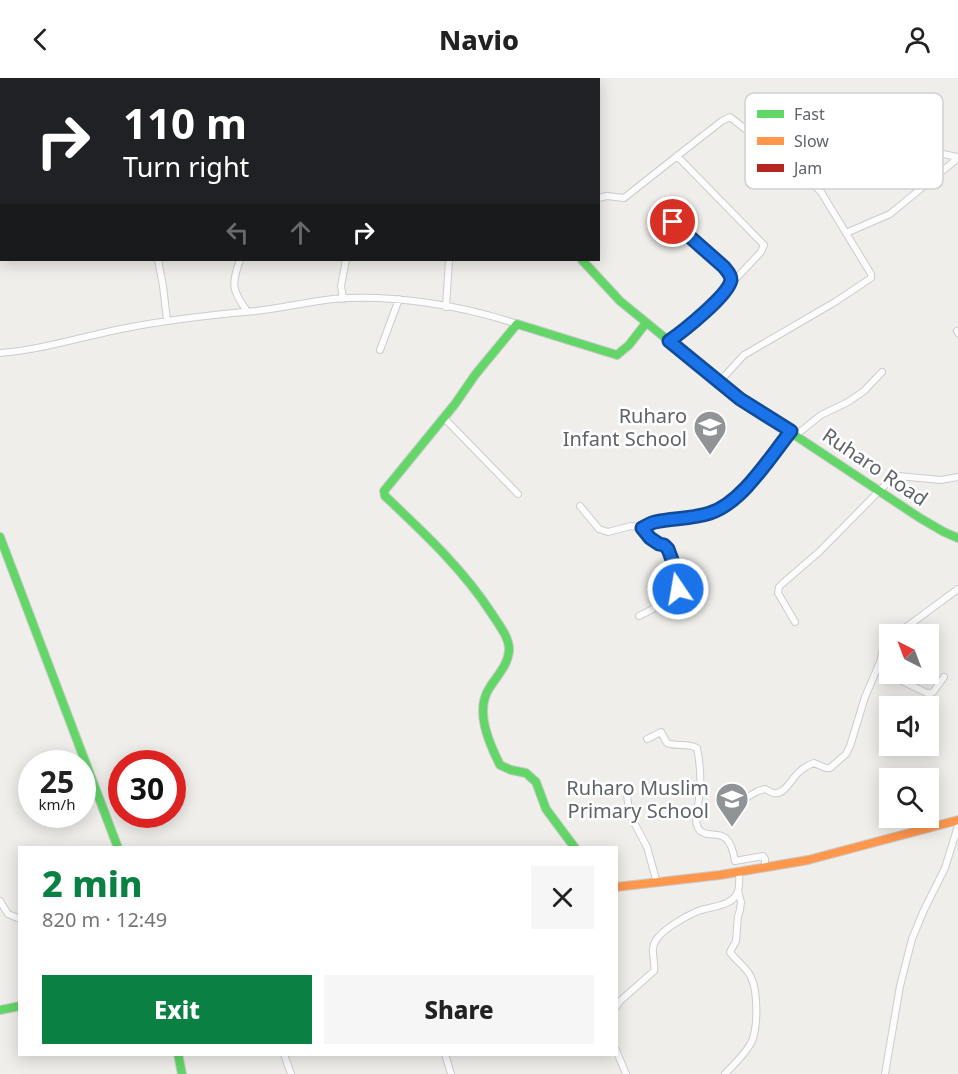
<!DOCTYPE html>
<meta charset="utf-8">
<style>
body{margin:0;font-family:"Noto Sans",sans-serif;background:#f6f6f6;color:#222;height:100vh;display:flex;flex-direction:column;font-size:22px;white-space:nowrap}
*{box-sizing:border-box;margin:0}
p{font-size:20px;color:#767676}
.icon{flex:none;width:33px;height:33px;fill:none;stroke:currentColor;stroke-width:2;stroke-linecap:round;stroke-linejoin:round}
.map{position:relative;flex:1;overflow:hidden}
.drawer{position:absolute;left:18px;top:768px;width:600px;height:210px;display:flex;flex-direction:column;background:#fff;border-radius:0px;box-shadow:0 3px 15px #0003}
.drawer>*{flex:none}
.top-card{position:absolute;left:0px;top:0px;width:600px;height:183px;box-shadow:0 3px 15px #0003;background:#202124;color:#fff;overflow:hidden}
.needle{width:39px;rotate:318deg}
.controls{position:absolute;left:879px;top:546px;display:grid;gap:12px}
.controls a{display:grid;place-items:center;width:60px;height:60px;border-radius:0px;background:#fff;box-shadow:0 3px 15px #0003;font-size:30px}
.speed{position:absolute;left:18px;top:672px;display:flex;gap:12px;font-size:30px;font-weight:700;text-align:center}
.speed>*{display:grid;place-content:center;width:78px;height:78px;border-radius:50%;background:#fff;box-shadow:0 3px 15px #0003;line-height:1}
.speed small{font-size:15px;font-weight:400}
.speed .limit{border:9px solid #d22;background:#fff;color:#111}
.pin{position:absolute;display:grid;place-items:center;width:51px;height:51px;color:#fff;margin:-26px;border:3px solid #fff;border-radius:50%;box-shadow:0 2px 6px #0007}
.me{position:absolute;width:66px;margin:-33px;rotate:348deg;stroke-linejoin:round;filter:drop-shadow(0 0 4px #0008)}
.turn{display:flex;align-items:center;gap:21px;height:126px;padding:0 24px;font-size:27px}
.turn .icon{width:78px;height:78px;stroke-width:2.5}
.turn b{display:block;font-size:42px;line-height:51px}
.lanes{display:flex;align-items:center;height:57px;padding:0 24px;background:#0003;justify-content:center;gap:30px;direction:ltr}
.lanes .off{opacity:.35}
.round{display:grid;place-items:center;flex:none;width:63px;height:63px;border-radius:0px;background:#f6f6f6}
.summary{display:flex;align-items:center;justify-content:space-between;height:102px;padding:0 24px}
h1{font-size:36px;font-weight:800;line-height:45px;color:#0b8043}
.action{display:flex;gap:12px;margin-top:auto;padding:12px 24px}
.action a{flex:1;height:69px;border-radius:0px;background:#0b8043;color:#fff;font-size:24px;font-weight:800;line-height:69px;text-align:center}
.action a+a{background:#f6f6f6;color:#222}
header{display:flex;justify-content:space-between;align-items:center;height:78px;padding:0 24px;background:#fff;font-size:27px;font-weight:800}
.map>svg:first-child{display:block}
</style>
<header><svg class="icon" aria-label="back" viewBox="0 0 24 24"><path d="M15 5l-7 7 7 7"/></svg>Navio<svg class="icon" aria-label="person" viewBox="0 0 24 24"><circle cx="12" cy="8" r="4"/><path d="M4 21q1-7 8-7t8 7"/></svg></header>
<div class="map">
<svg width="958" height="996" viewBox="0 0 958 996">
<rect width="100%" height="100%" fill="#efeeea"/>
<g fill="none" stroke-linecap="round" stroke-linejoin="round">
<g stroke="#cbcccc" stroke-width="8">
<path id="street" d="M353 2 356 0
M677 78 764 167 761 174 729 208
M598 120 607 118 624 120 700 60 722 43 730 39 787 84 795 89 851 73 893 68 909 69 958 79
M846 155 890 136 958 80
M158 182 163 208 167 242
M240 182C231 206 232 213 247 233
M343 221 341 208 346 182
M446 229 449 182
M957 253 958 255
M669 263C682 254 729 217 731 202 731 196 727 193 724 189L673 144
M380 272 399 221
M0 275C41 272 81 259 121 251 165 242 210 237 256 233 282 230 307 224 333 221 391 216 461 227 517 246
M719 304 744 277 835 224 871 200V196L821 114 795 89
M444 340 518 416
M796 357 821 337 848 324 864 313 882 294
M580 428 599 451 608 454 631 448 642 450 654 445 710 435 731 424 739 416 791 353
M639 538C651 532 680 519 679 504 679 495 671 481 668 471 658 462 651 465 642 450
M795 544 778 515 779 509 783 505 819 474 890 402 898 398 941 402 958 399
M897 556 958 511
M877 591 929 616 933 614 944 599
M647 661 661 654 667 665C677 669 687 665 697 670 701 690 702 707 698 727 697 734 694 742 698 750 708 766 728 741 735 783L763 778 765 781V789
M627 716 629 735 647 769 657 805
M742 722 758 713 765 711C768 712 771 715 774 715 784 717 791 702 797 696 802 691 807 687 814 685L826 690H830L846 676 850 668 865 619 880 584 884 568 890 563
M0 823 8 836 20 841
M616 929 620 923 654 893C656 882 649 872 656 862 663 851 686 838 698 833 711 828 733 829 738 813 740 807 739 799 739 794
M616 972 626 996
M284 976 291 996
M445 976 451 996
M725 996C734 986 746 976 752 963 758 948 758 914 751 899 746 889 736 883 730 874L736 863 738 838 740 832 741 824 738 813
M885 996 900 908 912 861 924 832 945 790 958 748"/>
</g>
<g stroke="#cacacb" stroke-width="10">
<path id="fast" d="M582 182 620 223 740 321 920 440 944 454 958 460
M0 459 118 770
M575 770 546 731 536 704 526 695 511 692 500 687C489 665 474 632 490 609 497 598 508 587 509 573 510 560 499 547 492 536 463 491 424 455 385 418L384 413 455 326 475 297 517 246 617 277 629 267 646 245
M0 932 20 928
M178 976 182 996"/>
</g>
<g stroke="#cacacb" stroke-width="10">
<path id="slow" d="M616 809 720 797 808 782 958 742"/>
</g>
<g stroke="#cacacb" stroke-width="10">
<path id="jam" d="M506 0V2"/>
</g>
<use href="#street" stroke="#fdfcfc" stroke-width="6"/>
<use href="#fast" stroke="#63d668" stroke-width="8"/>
<use href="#slow" stroke="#ff974d" stroke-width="8"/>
<use href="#jam" stroke="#b3261e" stroke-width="8"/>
</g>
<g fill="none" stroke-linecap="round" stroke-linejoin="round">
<g stroke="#114b97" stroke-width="15">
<path id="route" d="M673 144 724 189C727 193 731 196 731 202 729 217 682 254 669 263L740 321 791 353C770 379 742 425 710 435 692 441 673 440 655 444 650 445 646 448 642 450L650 460 659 466 664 467 668 471 678 498 680 504 678 511"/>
</g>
<use href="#route" stroke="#1a73e8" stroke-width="10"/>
</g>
<defs>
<g id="school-pin" transform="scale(1.725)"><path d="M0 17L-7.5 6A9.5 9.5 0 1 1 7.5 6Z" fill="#919496" stroke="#fff"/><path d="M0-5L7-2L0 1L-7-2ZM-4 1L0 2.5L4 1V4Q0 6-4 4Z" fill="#fff"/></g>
</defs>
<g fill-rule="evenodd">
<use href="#school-pin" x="710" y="349"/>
<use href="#school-pin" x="732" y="721"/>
</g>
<g text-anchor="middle" stroke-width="5" stroke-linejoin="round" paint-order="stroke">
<g font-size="20" fill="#5f6368" stroke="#fff" text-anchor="end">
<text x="687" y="345">Ruharo<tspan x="687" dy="23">Infant School</tspan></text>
<text x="709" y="717">Ruharo Muslim<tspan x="709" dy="23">Primary School</tspan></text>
</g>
<g font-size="20" fill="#5f6368" stroke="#fff">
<text transform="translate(875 389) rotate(34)" y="7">Ruharo Road</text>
</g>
</g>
<rect x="745" y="15" width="198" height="96" rx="9" fill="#fff" stroke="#cfd0d2" stroke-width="1.5"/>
<rect x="757" y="32" width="27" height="8" fill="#63d668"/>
<rect x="757" y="59" width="27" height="8" fill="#ff974d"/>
<rect x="757" y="86" width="27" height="8" fill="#b3261e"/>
<g font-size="16" fill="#5f6368">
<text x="794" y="42">Fast</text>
<text x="794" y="69">Slow</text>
<text x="794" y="96">Jam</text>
</g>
</svg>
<div class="controls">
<a><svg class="needle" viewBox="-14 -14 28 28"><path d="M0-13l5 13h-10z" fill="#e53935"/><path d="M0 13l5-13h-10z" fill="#767676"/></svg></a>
<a><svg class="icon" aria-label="sound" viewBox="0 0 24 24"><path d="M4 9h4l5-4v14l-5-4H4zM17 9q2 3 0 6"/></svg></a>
<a><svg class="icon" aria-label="search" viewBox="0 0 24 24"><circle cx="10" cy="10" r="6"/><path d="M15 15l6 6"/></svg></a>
</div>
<div class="speed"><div>25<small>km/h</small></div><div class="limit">30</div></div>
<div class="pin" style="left:673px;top:144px;background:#d93025"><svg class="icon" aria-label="arrive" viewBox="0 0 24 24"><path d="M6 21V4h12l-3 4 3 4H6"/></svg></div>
<svg class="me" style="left:678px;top:511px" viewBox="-20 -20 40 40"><circle r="17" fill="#1a73e8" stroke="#fff" stroke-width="3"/><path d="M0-11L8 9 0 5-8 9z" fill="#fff"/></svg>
<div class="top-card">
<div class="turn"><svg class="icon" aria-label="right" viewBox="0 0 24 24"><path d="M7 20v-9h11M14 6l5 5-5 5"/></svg><div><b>110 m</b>Turn right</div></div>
<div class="lanes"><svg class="icon off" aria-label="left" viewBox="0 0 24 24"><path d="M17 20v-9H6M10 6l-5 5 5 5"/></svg><svg class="icon off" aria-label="ahead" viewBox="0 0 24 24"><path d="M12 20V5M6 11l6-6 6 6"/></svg><svg class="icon" aria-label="right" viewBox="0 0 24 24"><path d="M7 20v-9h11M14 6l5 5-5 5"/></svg></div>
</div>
<section class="drawer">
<div class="summary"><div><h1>2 min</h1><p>820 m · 12:49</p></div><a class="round"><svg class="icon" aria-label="close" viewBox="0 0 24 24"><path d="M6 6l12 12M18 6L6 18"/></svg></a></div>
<div class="action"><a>Exit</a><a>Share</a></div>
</section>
</div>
